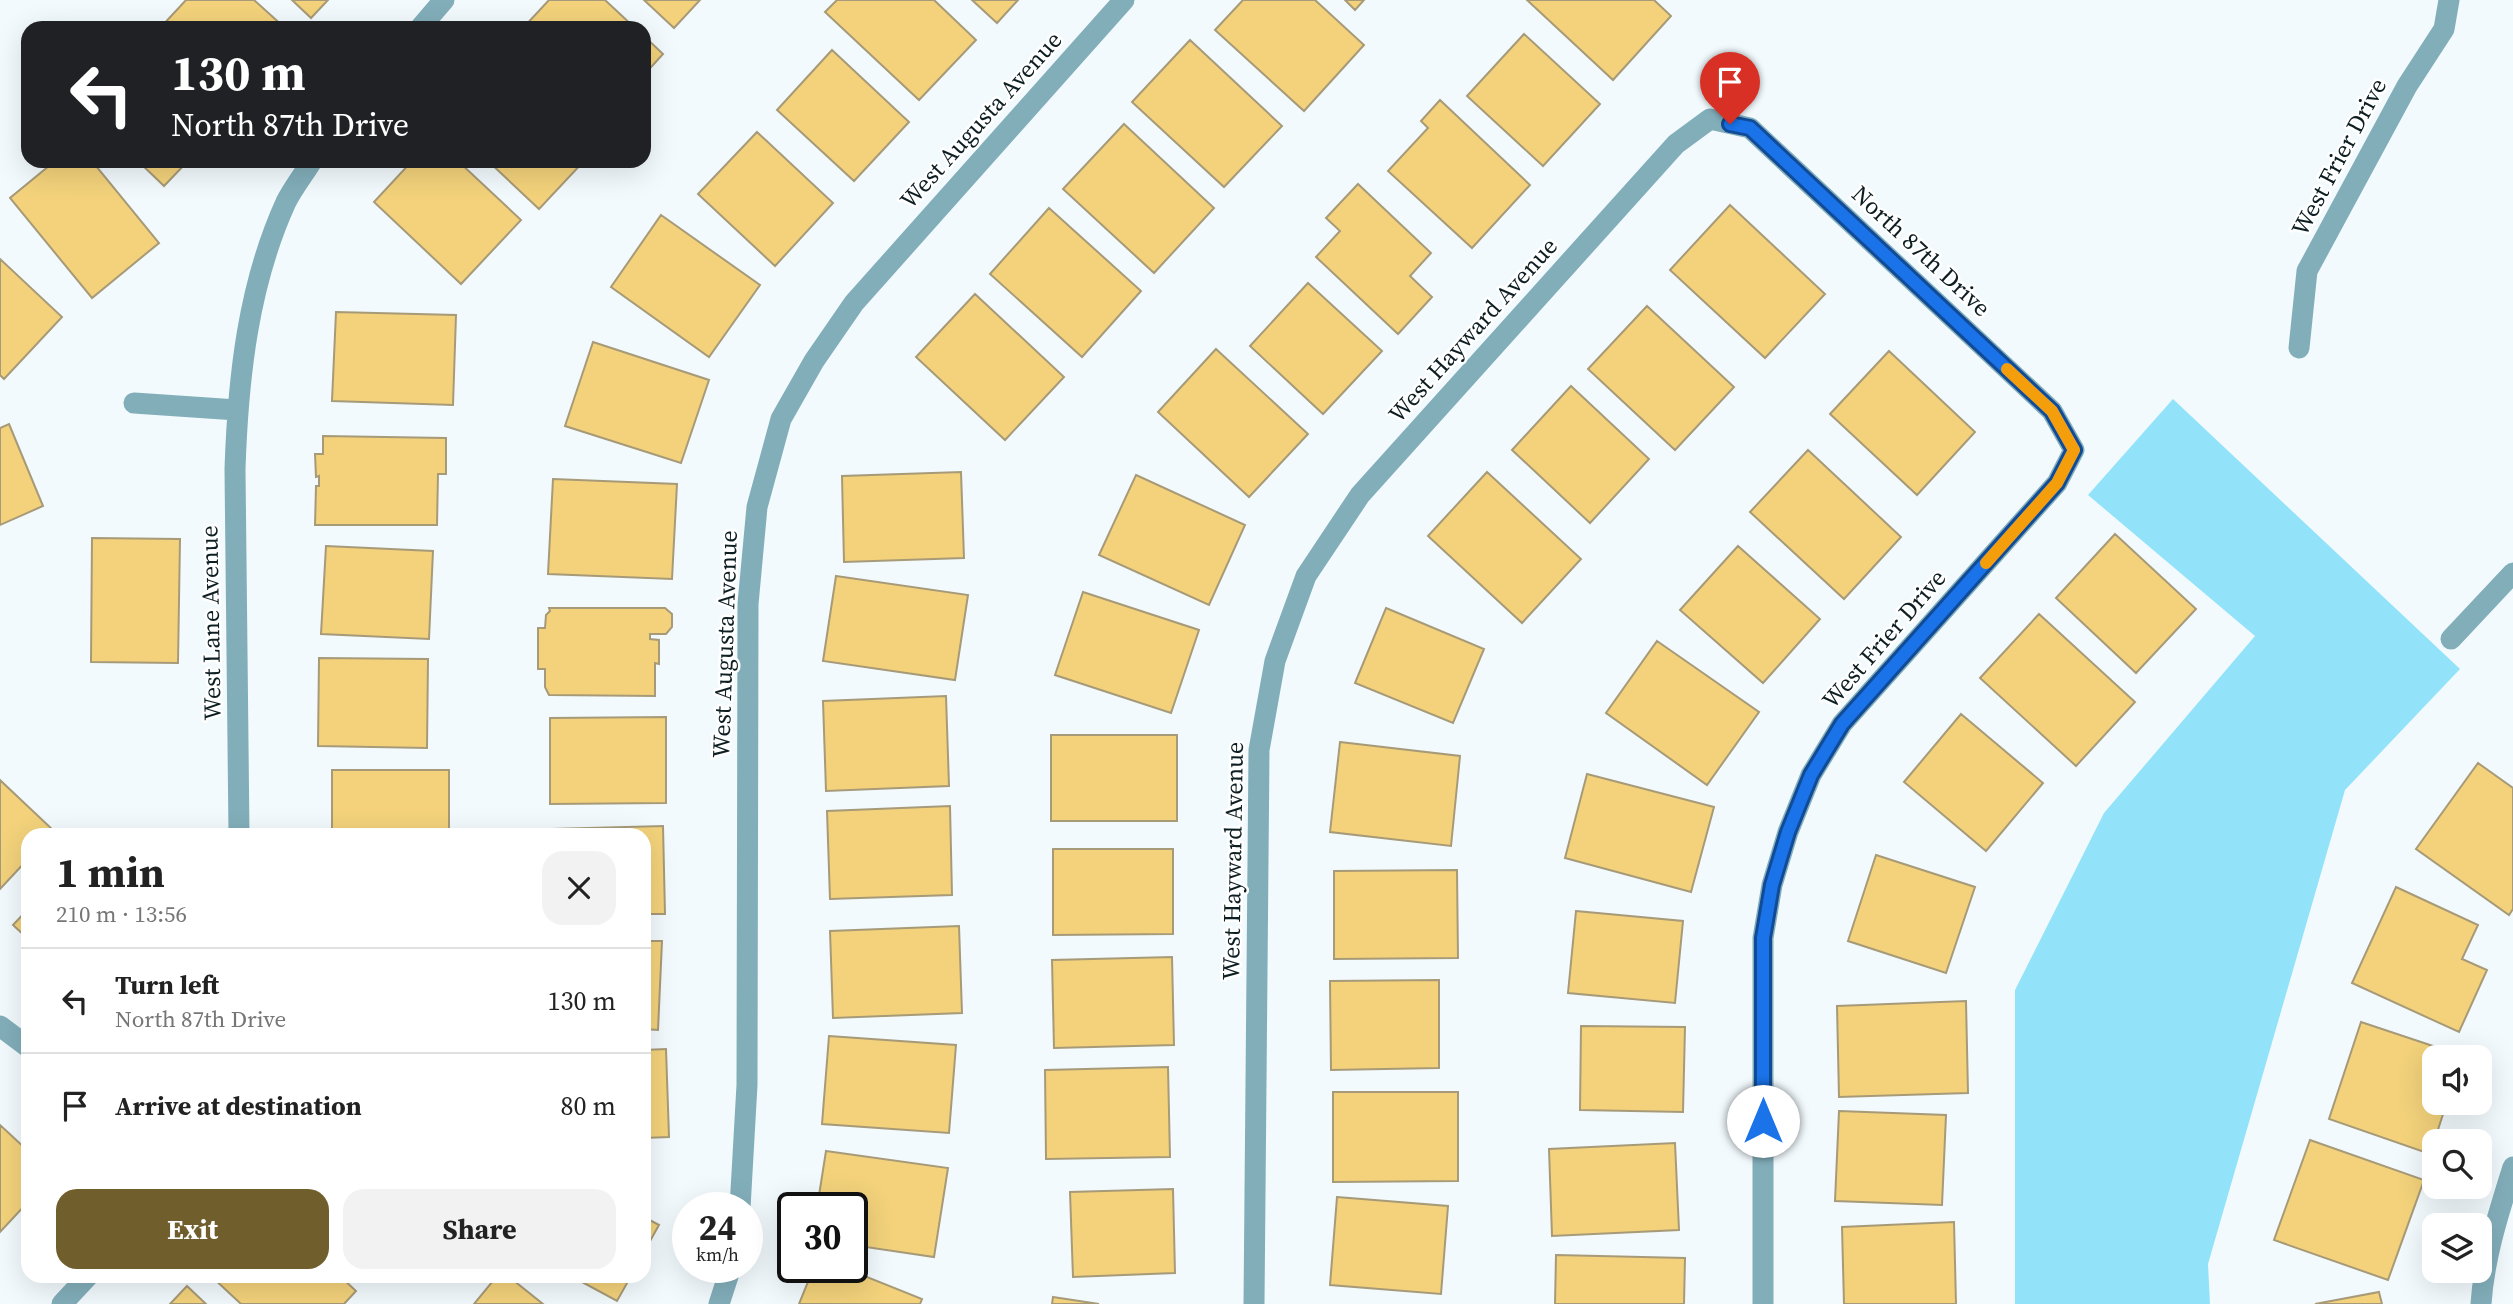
<!DOCTYPE html>
<meta charset="utf-8">
<style>
body{margin:0;font-family:"Source Serif 4",serif;background:#f2f2f2;color:#222;height:100vh;display:flex;flex-direction:column;font-size:26px;white-space:nowrap}
*{box-sizing:border-box;margin:0}
p{font-size:23px;color:#767676}
.icon{flex:none;width:38px;height:38px;fill:none;stroke:currentColor;stroke-width:2;stroke-linecap:round;stroke-linejoin:round}
.map{position:relative;flex:1;overflow:hidden}
.side{position:absolute;left:21px;top:828px;width:630px;height:455px;display:flex;flex-direction:column;background:#fff;border-radius:21px;box-shadow:0 7px 28px #0002}
.side>*{flex:none}
.top-card{position:absolute;left:21px;top:21px;width:630px;height:147px;border-radius:21px;box-shadow:0 7px 28px #0002;background:#202124;color:#fff;overflow:hidden}
.buttons{position:absolute;left:2422px;top:1045px;display:grid;gap:14px}
.buttons a{display:grid;place-items:center;width:70px;height:70px;border-radius:14px;background:#fff;box-shadow:0 7px 28px #0002;font-size:35px}
.speed{position:absolute;left:672px;top:1192px;display:flex;gap:14px;font-size:35px;font-weight:700;text-align:center}
.speed>*{display:grid;place-content:center;width:91px;height:91px;border-radius:50%;background:#fff;box-shadow:0 7px 28px #0002;line-height:1}
.speed small{font-size:18px;font-weight:400}
.speed .limit{border:4px solid #111;border-radius:10px;background:#fff;color:#111}
.pin{position:absolute;display:grid;place-items:center;width:60px;height:60px;color:#fff;margin:-72px -30px;border-radius:50% 50% 50% 0;rotate:-45deg;box-shadow:0 0 7px #0007}
.pin .icon{rotate:45deg}
.me{position:absolute;width:77px;margin:-38px;rotate:0deg;stroke-linejoin:round;filter:drop-shadow(0 0 5px #0008)}
.turn{display:flex;align-items:center;gap:24px;height:147px;padding:0 35px;font-size:32px}
.turn .icon{width:91px;height:91px;stroke-width:2.5}
.turn b{display:block;font-size:49px;line-height:60px}
.round{display:grid;place-items:center;flex:none;width:74px;height:74px;border-radius:21px;background:#f2f2f2}
.summary{display:flex;align-items:center;justify-content:space-between;height:119px;padding:0 35px}
h1{font-size:42px;font-weight:700;line-height:52px}
.action{display:flex;gap:14px;margin-top:auto;padding:14px 35px}
.action a{flex:1;height:80px;border-radius:21px;background:#705e2c;color:#fff;font-size:28px;font-weight:700;line-height:80px;text-align:center}
.action a+a{background:#f2f2f2;color:#222}
ul{padding:0;list-style:none}
li{display:flex;align-items:center;gap:21px;height:105px;padding:0 35px;border-top:2px solid #e0e0e0}
li div{flex:1}
li b{display:block;font-size:26px}
li em{font-style:normal}
.map>svg:first-child{display:block}
</style>
<div class="map">
<svg width="2513" height="1304" viewBox="0 0 2513 1304">
<rect width="100%" height="100%" fill="#f2fafd"/>
<path fill="#92e3f9" d="M2173 399 2460 669 2345 790 2208 1264 2210 1304H2015V990L2104 813 2255 636 2088 495Z"/>
<path fill="#f3d27b" stroke="#a79a78" stroke-width="2" d="M186 0H254L285 28H160Z
M292 0H328L311 18Z
M549 0H605L635 28H523Z
M644 0H700L674 28Z
M837 0H934L976 40 919 100 825 12Z
M972 0H1018L997 23Z
M1243 0H1315L1364 45 1304 111 1215 30Z
M1345 0H1364L1355 10Z
M1527 0H1654L1671 16 1613 80Z
M1524 34 1600 104 1543 166 1467 96Z
M644 36 663 54 644 75Z
M1190 40 1282 126 1224 187 1132 102Z
M832 50 909 122 854 181 777 110Z
M1440 100 1530 185 1472 248 1388 171 1428 128 1421 121Z
M1124 124 1214 208 1154 273 1063 189Z
M757 132 833 203 775 266 698 194Z
M55 161H92L159 243 92 298 10 198Z
M138 161H188L164 186Z
M412 161H458L521 220 461 284 374 202Z
M488 161H584L539 209Z
M1358 184 1431 253 1410 276 1432 297 1398 334 1316 257 1340 231 1326 218Z
M1730 205 1825 294 1765 358 1670 270Z
M1049 208 1141 291 1082 357 990 274Z
M661 215 760 285 709 357 611 287Z
M0 259 62 317 4 379 0 375Z
M1308 283 1382 351 1323 414 1250 346Z
M975 294 1064 377 1005 440 916 357Z
M1647 306 1734 387 1675 450 1588 369Z
M336 312 456 315 453 405 332 401Z
M593 342 709 380 681 463 565 426Z
M1216 349 1308 434 1249 497 1158 412Z
M1889 351 1975 432 1917 495 1830 414Z
M1571 386 1649 459 1590 523 1512 450Z
M9 424 43 506 0 525V428Z
M323 436 446 438V474H438L437 525H315L316 486H319V476L316 477 315 454H323Z
M1808 450 1901 537 1844 599 1750 512Z
M961 472 964 558 844 562 842 476Z
M1487 472 1581 559 1522 623 1428 536Z
M1136 475 1245 525 1209 605 1099 555Z
M553 479 677 484 672 579 548 574Z
M2115 534 2196 609 2136 673 2056 598Z
M92 538 180 539 178 663 91 662Z
M326 546 433 551 429 639 321 634Z
M1738 546 1820 619 1763 683 1680 610Z
M836 576 968 595 955 680 823 661Z
M1083 592 1199 630 1171 713 1055 675Z
M549 608H665L672 614V627L666 634H650V639L659 640V664L655 663V696L549 695 545 687V669H538V628H545L546 615 550 611Z
M1386 608 1484 649 1453 723 1355 683Z
M2039 614 2135 702 2076 766 1980 678Z
M1657 641 1759 712 1707 785 1606 713Z
M319 658 428 659 427 748 318 746Z
M946 696 949 786 826 791 823 701Z
M1961 714 2043 783 1986 851 1904 782Z
M666 717V803L550 804V718Z
M1051 735H1177V821H1051Z
M1340 742 1460 756 1451 846 1330 832Z
M2478 763 2513 788V909L2509 915 2416 849Z
M332 770H449V835H332Z
M1587 774 1714 807 1691 892 1565 858Z
M0 780 54 831 50 835H28V859L0 889Z
M950 806 952 895 830 899 827 811Z
M663 826 665 914H644V835H552V829Z
M1053 849H1173V934L1053 935Z
M1876 855 1975 887 1946 973 1848 941Z
M1457 870 1458 958 1334 959V871Z
M2396 887 2478 925 2462 959 2487 970 2459 1032 2352 983Z
M28 909V939L13 925Z
M1576 911 1683 921 1675 1003 1568 993Z
M959 926 962 1013 833 1018 830 931Z
M644 941H662L658 1030 644 1029Z
M1172 957 1174 1045 1054 1048 1052 960Z
M1439 980V1068L1331 1070 1330 981Z
M1966 1001 1968 1093 1839 1097 1837 1006Z
M2361 1022 2463 1056 2434 1057V1102H2447L2430 1154 2329 1119Z
M1581 1026 1685 1027 1683 1112 1580 1110Z
M829 1036 956 1045 949 1133 822 1124Z
M666 1049 669 1137 644 1138V1050Z
M1168 1067 1170 1157 1046 1159 1045 1070Z
M1333 1092H1458V1181L1333 1182Z
M1839 1111 1946 1115 1942 1205 1835 1201Z
M0 1125 28 1151V1202L0 1232Z
M2310 1140 2424 1180 2388 1280 2274 1240Z
M1675 1143 1679 1230 1552 1236 1549 1149Z
M826 1151 948 1168 934 1257 852 1245V1208H817Z
M1173 1189 1175 1273 1073 1277 1070 1192Z
M1337 1197 1448 1206 1441 1294 1330 1285Z
M644 1217 659 1225 644 1252Z
M1954 1222 1956 1304H1844L1842 1227Z
M1556 1255 1685 1258 1684 1304H1555Z
M814 1267H842L922 1299 920 1304H799Z
M211 1276H340L356 1291 344 1304H241Z
M497 1276H508L543 1304H474Z
M571 1276H631L617 1301Z
M187 1286 206 1304H170Z
M2379 1292 2382 1304H2315Z
M1053 1297 1099 1304H1052Z"/>
<g fill="none" stroke-linecap="round" stroke-linejoin="round">
<path stroke="#82aeba" stroke-width="21" d="M2451 639 2513 573"/>
<path stroke="#82aeba" stroke-width="21" d="M420 28 444 0
M2299 348 2307 271 2407 86 2444 29 2449 0
M134 403 237 410
M239 835 235 469C238 378 248 285 286 202 293 188 304 174 312 161
M0 1026 28 1047
M740 1208 747 1085 748 604 757 507 781 419 814 361 854 303 1124 0
M62 1304 88 1276
M719 1304 731 1267
M1254 1304 1259 750 1275 661 1306 576 1360 495 1676 144 1710 119 1750 128 2052 411 2074 450 2057 483 1842 724 1811 775 1788 832 1772 885 1763 938V1304
M2481 1304C2484 1257 2499 1212 2513 1167"/>
</g>
<g fill="none" stroke-linecap="round" stroke-linejoin="round">
<g stroke="#114b97" stroke-width="18">
<path id="route" d="M1730 124 1750 128 2052 411 2074 450 2057 483 1842 724 1811 775 1788 832 1772 885 1763 938V1121"/>
</g>
<use href="#route" stroke="#1a73e8" stroke-width="12"/>
<path stroke="#f59e0b" stroke-width="12" d="M1986 563 2057 483 2074 450 2052 411 2007 369"/>
</g>
<g text-anchor="middle" stroke-width="5" stroke-linejoin="round" paint-order="stroke">
<g font-size="24" fill="#0d1e22" stroke="#fff">
<text transform="translate(981 120) rotate(-48)" y="8">West Augusta Avenue</text>
<text transform="translate(2339 157) rotate(-62)" y="8">West Frier Drive</text>
<text transform="translate(1921 251) rotate(43)" y="8">North 87th Drive</text>
<text transform="translate(1473 330) rotate(-48)" y="8">West Hayward Avenue</text>
<text transform="translate(211 623) rotate(-91)" y="8">West Lane Avenue</text>
<text transform="translate(1884 639) rotate(-49)" y="8">West Frier Drive</text>
<text transform="translate(725 644) rotate(-88)" y="8">West Augusta Avenue</text>
<text transform="translate(1233 861) rotate(-89)" y="8">West Hayward Avenue</text>
</g>
</g>
</svg>
<div class="buttons">
<a><svg class="icon" aria-label="sound" viewBox="0 0 24 24"><path d="M4 9h4l5-4v14l-5-4H4zM17 9q2 3 0 6"/></svg></a>
<a><svg class="icon" aria-label="search" viewBox="0 0 24 24"><circle cx="10" cy="10" r="6"/><path d="M15 15l6 6"/></svg></a>
<a><svg class="icon" aria-label="layers" viewBox="0 0 24 24"><path d="M12 4l9 5-9 5-9-5zM3 14l9 5 9-5"/></svg></a>
</div>
<div class="speed"><div>24<small>km/h</small></div><div class="limit">30</div></div>
<div class="pin" style="left:1730px;top:124px;background:#d93025"><svg class="icon" aria-label="arrive" viewBox="0 0 24 24"><path d="M6 21V4h12l-3 4 3 4H6"/></svg></div>
<svg class="me" style="left:1763px;top:1121px" viewBox="-20 -20 40 40"><circle r="19" fill="#fff"/><path d="M0-13L10 11 0 6-10 11z" fill="#1a73e8"/></svg>
<div class="top-card">
<div class="turn"><svg class="icon" aria-label="left" viewBox="0 0 24 24"><path d="M17 20v-9H6M10 6l-5 5 5 5"/></svg><div><b>130 m</b>North 87th Drive</div></div>
</div>
<section class="side">
<div class="summary"><div><h1>1 min</h1><p>210 m · 13:56</p></div><a class="round"><svg class="icon" aria-label="close" viewBox="0 0 24 24"><path d="M6 6l12 12M18 6L6 18"/></svg></a></div>
<ul>
<li><svg class="icon" aria-label="left" viewBox="0 0 24 24"><path d="M17 20v-9H6M10 6l-5 5 5 5"/></svg><div><b>Turn left</b><p>North 87th Drive</p></div><em>130 m</em></li>
<li><svg class="icon" aria-label="arrive" viewBox="0 0 24 24"><path d="M6 21V4h12l-3 4 3 4H6"/></svg><div><b>Arrive at destination</b></div><em>80 m</em></li>
</ul>
<div class="action"><a>Exit</a><a>Share</a></div>
</section>
</div>
